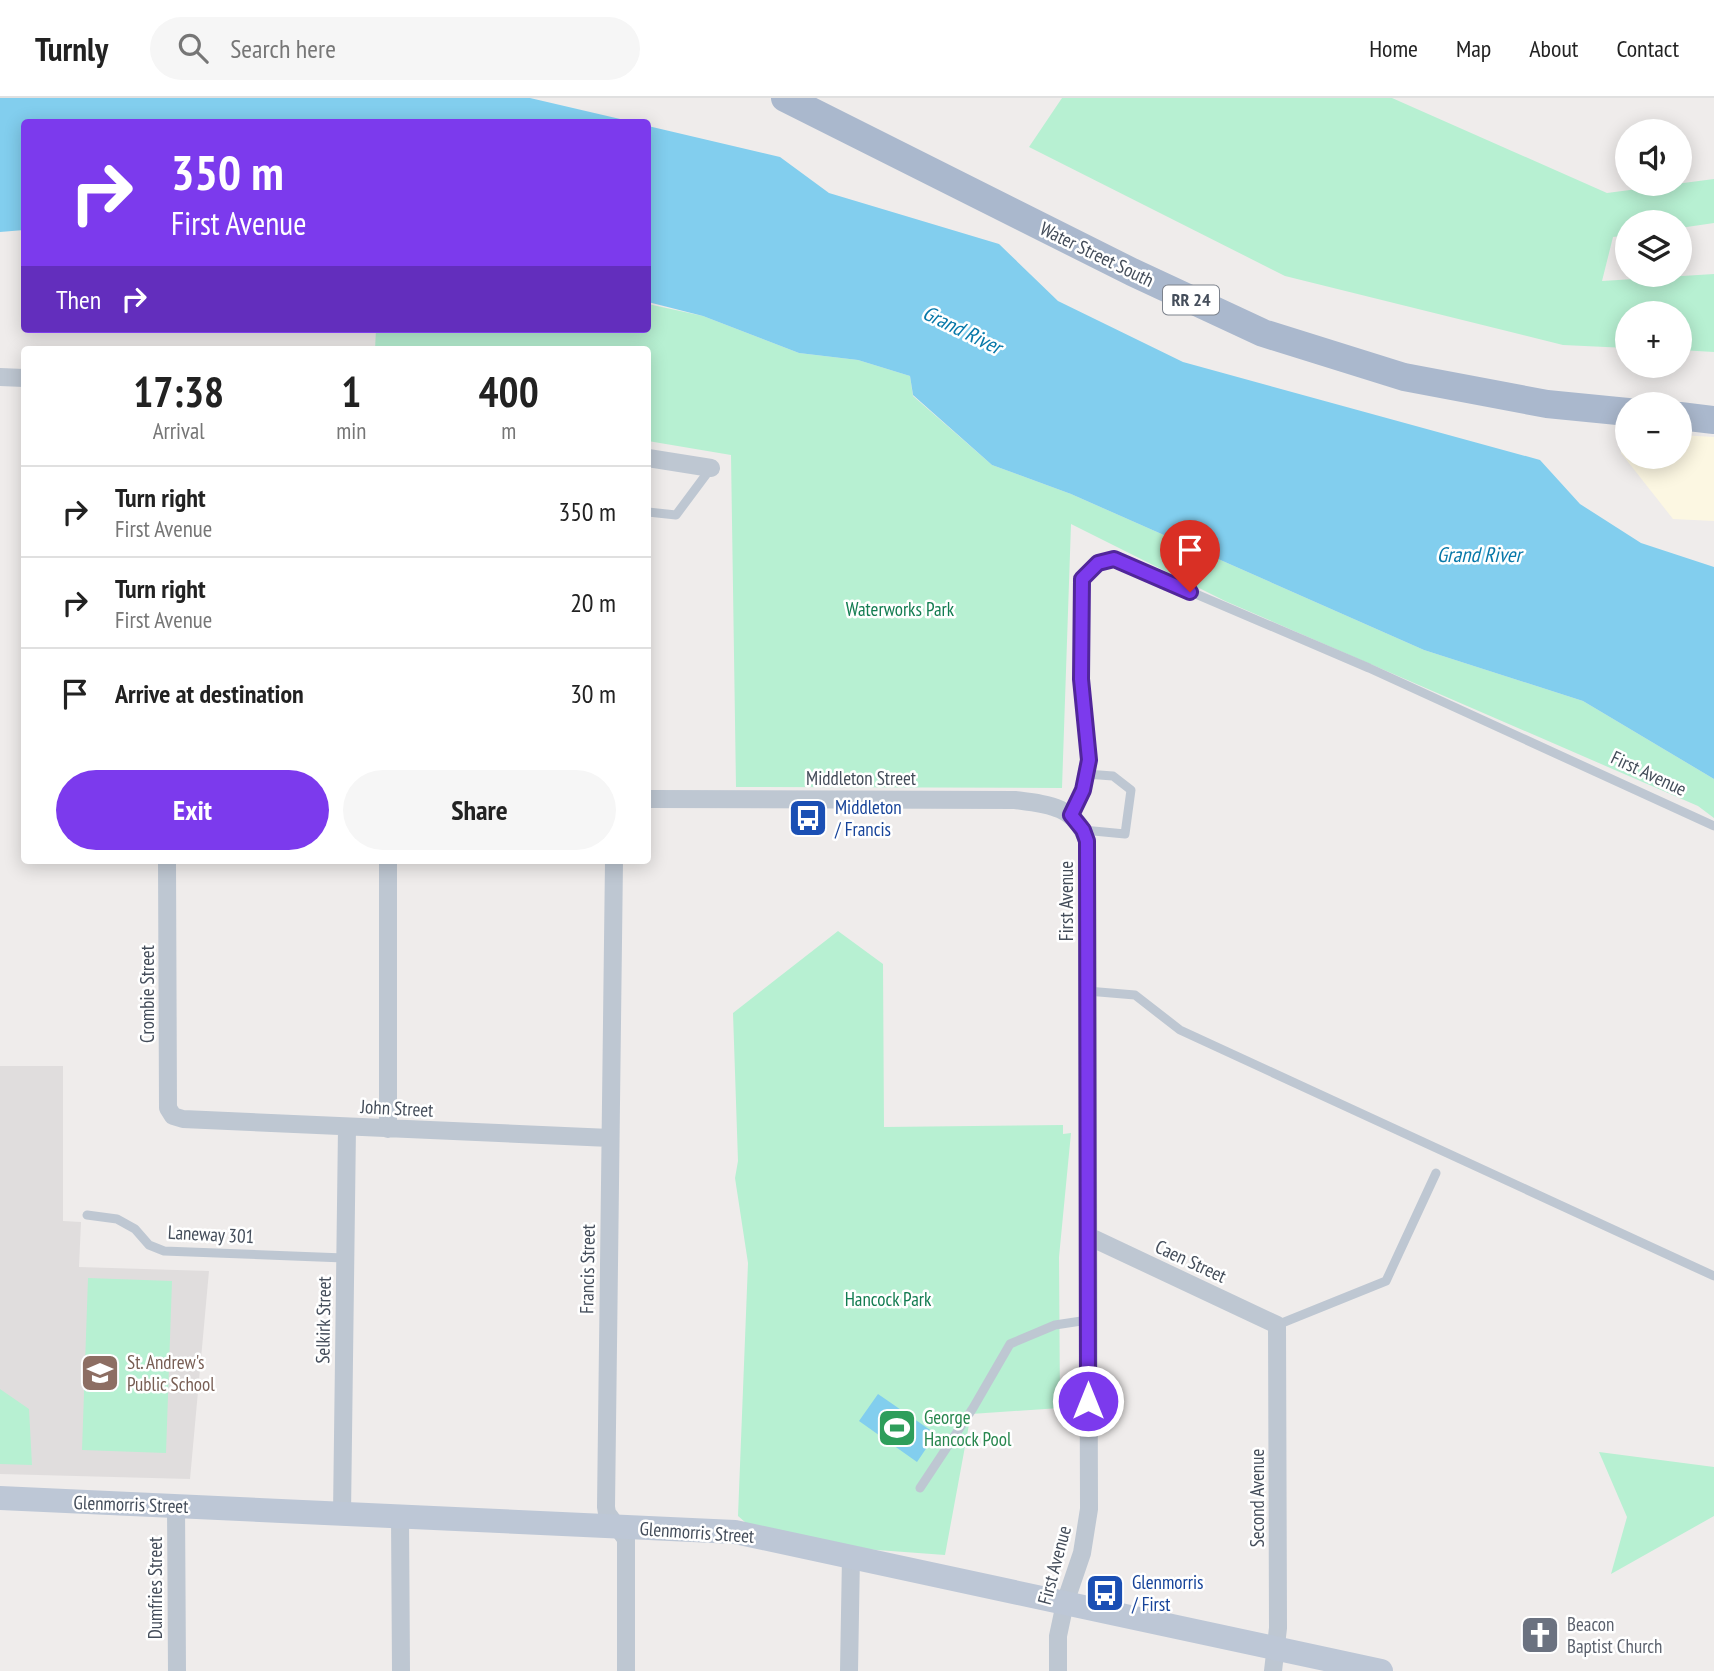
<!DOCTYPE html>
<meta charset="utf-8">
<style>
body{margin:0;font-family:"PT Sans Narrow",sans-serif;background:#f6f6f6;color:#222;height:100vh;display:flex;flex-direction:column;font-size:26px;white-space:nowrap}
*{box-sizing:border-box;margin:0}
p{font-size:23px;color:#767676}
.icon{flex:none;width:38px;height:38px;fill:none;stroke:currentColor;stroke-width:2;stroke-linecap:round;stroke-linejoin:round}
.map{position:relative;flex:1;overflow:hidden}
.details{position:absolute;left:21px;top:248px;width:630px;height:518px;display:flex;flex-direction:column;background:#fff;border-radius:7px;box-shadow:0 4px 18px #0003}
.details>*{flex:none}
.top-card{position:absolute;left:21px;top:21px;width:630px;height:214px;border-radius:7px;box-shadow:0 4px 18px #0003;background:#7c3aed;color:#fff;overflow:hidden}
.tools{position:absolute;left:1615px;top:21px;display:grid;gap:14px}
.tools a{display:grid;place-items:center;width:77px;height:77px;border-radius:50%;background:#fff;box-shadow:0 4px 18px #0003;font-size:35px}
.pin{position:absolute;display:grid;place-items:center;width:60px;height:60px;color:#fff;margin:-72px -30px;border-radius:50% 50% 50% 0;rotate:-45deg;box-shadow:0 0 7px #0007}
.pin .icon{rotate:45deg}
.me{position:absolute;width:77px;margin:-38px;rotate:0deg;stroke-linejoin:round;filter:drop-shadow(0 0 5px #0008)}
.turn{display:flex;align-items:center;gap:24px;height:147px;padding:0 35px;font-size:32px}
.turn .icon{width:91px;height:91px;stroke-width:2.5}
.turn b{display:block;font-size:49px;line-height:60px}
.then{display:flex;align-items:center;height:66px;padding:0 35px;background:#0003;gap:14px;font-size:26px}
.eta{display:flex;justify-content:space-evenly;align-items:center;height:119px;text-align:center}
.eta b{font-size:42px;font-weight:800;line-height:49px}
.action{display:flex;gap:14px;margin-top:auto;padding:14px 35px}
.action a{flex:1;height:80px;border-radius:42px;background:#7c3aed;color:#fff;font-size:28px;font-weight:800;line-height:80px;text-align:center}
.action a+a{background:#f6f6f6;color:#222}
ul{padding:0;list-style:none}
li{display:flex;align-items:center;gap:21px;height:91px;padding:0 35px;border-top:2px solid #e0e0e0}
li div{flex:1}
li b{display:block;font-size:26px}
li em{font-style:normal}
header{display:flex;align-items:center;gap:42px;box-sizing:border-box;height:98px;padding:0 35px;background:#fff;border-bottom:2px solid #e0e0e0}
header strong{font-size:33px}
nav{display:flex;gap:38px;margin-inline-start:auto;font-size:24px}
.search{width:490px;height:63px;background:#f6f6f6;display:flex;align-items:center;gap:18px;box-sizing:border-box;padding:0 24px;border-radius:38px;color:#767676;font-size:26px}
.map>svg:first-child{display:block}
</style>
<header>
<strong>Turnly</strong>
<div class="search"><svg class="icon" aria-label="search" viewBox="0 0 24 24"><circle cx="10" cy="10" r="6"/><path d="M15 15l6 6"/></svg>Search here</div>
<nav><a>Home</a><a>Map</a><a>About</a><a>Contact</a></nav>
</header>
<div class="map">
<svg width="1714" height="1573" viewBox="0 0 1714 1573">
<rect width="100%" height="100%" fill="#efeceb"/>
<path fill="#fcf7e2" d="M1624 334H1627L1628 359H1680V337L1714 339V423L1673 421 1621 355Z"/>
<path fill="#e0dddd" d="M0 968H63V1123L81 1124 79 1169 209 1173 190 1381 0 1376Z"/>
<path fill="#b7f0d2" d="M1062 0H1392L1607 95 1714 81V125L1680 130V124H1628L1627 137 1613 139 1602 183 1714 176V254L1680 252V215H1628L1627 250 1563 247 1285 178 1029 49Z
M648 206 703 218 799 255 858 262 910 278 913 298 992 367 1071 396 1424 552 1583 603 1714 681V720L1698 708 1225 503 1071 426 1062 690 736 689 731 357 648 343V252H375L376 231H648Z
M838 833 883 866 884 1029 1063 1027V1036L1071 1035 1059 1159 1060 1310 971 1316 945 1457 850 1450 753 1431 738 1418 748 1165 735 1080 738 1063 733 915Z
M88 1180 172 1183 166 1355 82 1352Z
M0 1291 29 1311 32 1367 0 1366Z
M1599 1354 1714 1369V1418L1611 1476 1627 1419Z"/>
<path fill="#82ceee" d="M0 0H530L633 24H24V132L0 134Z
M648 28 780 59 829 95 999 146 1058 203 1183 264 1540 362 1580 406 1641 445 1714 469V681L1583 603 1424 552 1071 396 992 367 913 297 910 278 858 262 799 255 703 218 648 204Z
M878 1296 936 1336 917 1364 859 1323Z"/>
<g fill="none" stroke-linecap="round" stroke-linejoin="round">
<path stroke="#bec7d2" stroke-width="9" d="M648 414 676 417 711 370
M1071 717 1083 693 1089 662 1081 581 1082 481 1098 465 1114 461 1369 570 1714 728
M1083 732 1125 736 1131 692 1113 678 1086 676
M1087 893 1135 897 1180 932 1714 1178
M87 1117 117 1121 135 1131 149 1147 164 1153 344 1160
M1277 1227 1386 1183 1436 1075
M920 1390 973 1310 1010 1246 1055 1227 1088 1222"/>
<path stroke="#bec7d2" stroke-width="18" d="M0 279 24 280
M648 360 711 370
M648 701 1015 702C1047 706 1076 708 1087 743L1089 1411 1082 1455 1065 1505 1058 1538V1573
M167 763 168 1010 173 1018 183 1021 610 1040
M388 763V1031
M614 763 606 1409 607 1415 626 1441V1573
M1088 1138 1277 1227 1278 1530 1273 1573
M176 1407 177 1573
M342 1416 347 1029
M400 1419 401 1573
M849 1573 851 1458"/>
<path stroke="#bdc7d6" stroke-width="24" d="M0 1400 735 1434 1381 1573"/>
<path stroke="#aab8cd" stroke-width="28" d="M785 0 1132 174 1263 235 1404 279 1547 306 1628 314
M1680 318 1714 322"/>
</g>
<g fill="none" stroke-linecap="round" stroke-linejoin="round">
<g stroke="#51269a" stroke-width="18">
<path id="route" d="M1088 1303 1087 743 1083 732 1071 717 1083 692 1089 662 1081 581 1082 481 1098 465 1114 461 1190 494"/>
</g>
<use href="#route" stroke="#7c3aed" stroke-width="12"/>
</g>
<defs>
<g id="bus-square" transform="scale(2.0125)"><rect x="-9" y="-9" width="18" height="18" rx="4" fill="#1a4fb4" stroke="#fff"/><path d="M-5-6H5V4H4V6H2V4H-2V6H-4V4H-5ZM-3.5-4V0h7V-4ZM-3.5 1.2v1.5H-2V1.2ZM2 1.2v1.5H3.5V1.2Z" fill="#fff"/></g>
<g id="school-square" transform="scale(2.0125)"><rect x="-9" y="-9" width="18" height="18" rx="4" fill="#8d6e63" stroke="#fff"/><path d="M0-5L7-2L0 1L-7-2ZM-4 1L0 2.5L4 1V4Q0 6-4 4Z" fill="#fff"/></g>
<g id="stadium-square" transform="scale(2.0125)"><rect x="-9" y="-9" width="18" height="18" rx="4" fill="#2e9e5b" stroke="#fff"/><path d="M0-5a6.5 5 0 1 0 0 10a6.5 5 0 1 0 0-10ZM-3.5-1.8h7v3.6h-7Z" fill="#fff"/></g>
<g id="church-square" transform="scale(2.0125)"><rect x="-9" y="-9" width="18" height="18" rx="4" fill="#6b7280" stroke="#fff"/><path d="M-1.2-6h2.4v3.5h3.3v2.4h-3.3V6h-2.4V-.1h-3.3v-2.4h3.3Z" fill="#fff"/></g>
</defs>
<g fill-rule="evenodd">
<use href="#bus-square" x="808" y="720"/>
<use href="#school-square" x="100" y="1275"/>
<use href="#stadium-square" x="897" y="1330"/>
<use href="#bus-square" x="1105" y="1495"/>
<use href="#church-square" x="1540" y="1537"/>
</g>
<g text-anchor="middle" stroke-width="5" stroke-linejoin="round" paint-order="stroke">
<rect fill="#fff" stroke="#7c828c" stroke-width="2" x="1163" y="187.5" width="56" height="29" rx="5"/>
<g font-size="18" font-weight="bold" fill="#444d5a">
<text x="1191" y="208">RR 24</text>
</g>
<g font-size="19" fill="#444d5a" stroke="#fff">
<text transform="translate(1097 156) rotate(26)" y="7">Water Street South</text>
<text transform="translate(1649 675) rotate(25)" y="7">First Avenue</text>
<text x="861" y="687">Middleton Street</text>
<text transform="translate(1066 803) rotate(-90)" y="7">First Avenue</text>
<text transform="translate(147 896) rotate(-90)" y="7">Crombie Street</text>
<text transform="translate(397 1010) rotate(3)" y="7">John Street</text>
<text transform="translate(211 1136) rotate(3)" y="7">Laneway 301</text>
<text transform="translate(1191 1163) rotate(25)" y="7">Caen Street</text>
<text transform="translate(587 1171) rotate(-89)" y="7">Francis Street</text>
<text transform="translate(323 1222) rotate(-89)" y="7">Selkirk Street</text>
<text transform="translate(1257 1400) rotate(-90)" y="7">Second Avenue</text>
<text transform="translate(131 1406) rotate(2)" y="7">Glenmorris Street</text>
<text transform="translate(697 1434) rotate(4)" y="7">Glenmorris Street</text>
<text transform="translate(1054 1467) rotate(-75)" y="7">First Avenue</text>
<text transform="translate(155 1490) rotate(-90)" y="7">Dumfries Street</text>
</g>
<g font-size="19" fill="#137c51" stroke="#fff">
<text x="900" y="518">Waterworks Park</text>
<text x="888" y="1208">Hancock Park</text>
</g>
<g font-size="19" fill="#164399" stroke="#fff" text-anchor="start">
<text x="835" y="716">Middleton<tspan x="835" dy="22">/ Francis</tspan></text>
<text x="1132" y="1491">Glenmorris<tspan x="1132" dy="22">/ First</tspan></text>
</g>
<g font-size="19" fill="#785e54" stroke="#fff" text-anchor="start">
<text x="127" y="1271">St. Andrew's<tspan x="127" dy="22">Public School</tspan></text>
</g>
<g font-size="19" fill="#27864d" stroke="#fff" text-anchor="start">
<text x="924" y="1326">George<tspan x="924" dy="22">Hancock Pool</tspan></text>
</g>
<g font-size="19" fill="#5b616d" stroke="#fff" text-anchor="start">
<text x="1567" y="1533">Beacon<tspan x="1567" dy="22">Baptist Church</tspan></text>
</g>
<g font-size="21" font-style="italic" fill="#0778a9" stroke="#fff">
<text transform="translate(962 232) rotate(26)" y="7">Grand River</text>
<text x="1479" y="464">Grand River</text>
</g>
</g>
</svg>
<div class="tools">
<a><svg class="icon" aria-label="sound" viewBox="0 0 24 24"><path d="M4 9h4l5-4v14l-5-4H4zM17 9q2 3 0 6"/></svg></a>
<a><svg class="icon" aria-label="layers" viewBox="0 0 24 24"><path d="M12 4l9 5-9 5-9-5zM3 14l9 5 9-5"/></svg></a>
<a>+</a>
<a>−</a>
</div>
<div class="pin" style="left:1190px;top:494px;background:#d93025"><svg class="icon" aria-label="arrive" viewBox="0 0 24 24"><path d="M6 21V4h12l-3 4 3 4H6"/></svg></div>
<svg class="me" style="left:1088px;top:1303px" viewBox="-20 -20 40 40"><circle r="17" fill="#7c3aed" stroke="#fff" stroke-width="3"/><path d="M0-11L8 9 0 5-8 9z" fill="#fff"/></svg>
<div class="top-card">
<div class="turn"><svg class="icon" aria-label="right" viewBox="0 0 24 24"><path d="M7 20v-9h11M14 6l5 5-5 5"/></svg><div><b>350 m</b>First Avenue</div></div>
<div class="then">Then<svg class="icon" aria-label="right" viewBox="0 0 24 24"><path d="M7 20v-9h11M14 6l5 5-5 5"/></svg></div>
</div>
<section class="details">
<div class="eta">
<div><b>17:38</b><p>Arrival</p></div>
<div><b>1</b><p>min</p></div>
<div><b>400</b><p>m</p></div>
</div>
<ul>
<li><svg class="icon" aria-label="right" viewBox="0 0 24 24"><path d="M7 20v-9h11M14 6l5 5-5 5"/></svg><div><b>Turn right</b><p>First Avenue</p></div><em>350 m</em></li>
<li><svg class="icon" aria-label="right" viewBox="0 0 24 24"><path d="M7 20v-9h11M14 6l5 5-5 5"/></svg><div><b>Turn right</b><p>First Avenue</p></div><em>20 m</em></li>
<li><svg class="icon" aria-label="arrive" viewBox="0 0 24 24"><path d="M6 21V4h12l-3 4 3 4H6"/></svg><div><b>Arrive at destination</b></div><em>30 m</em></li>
</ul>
<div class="action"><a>Exit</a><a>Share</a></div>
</section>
</div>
